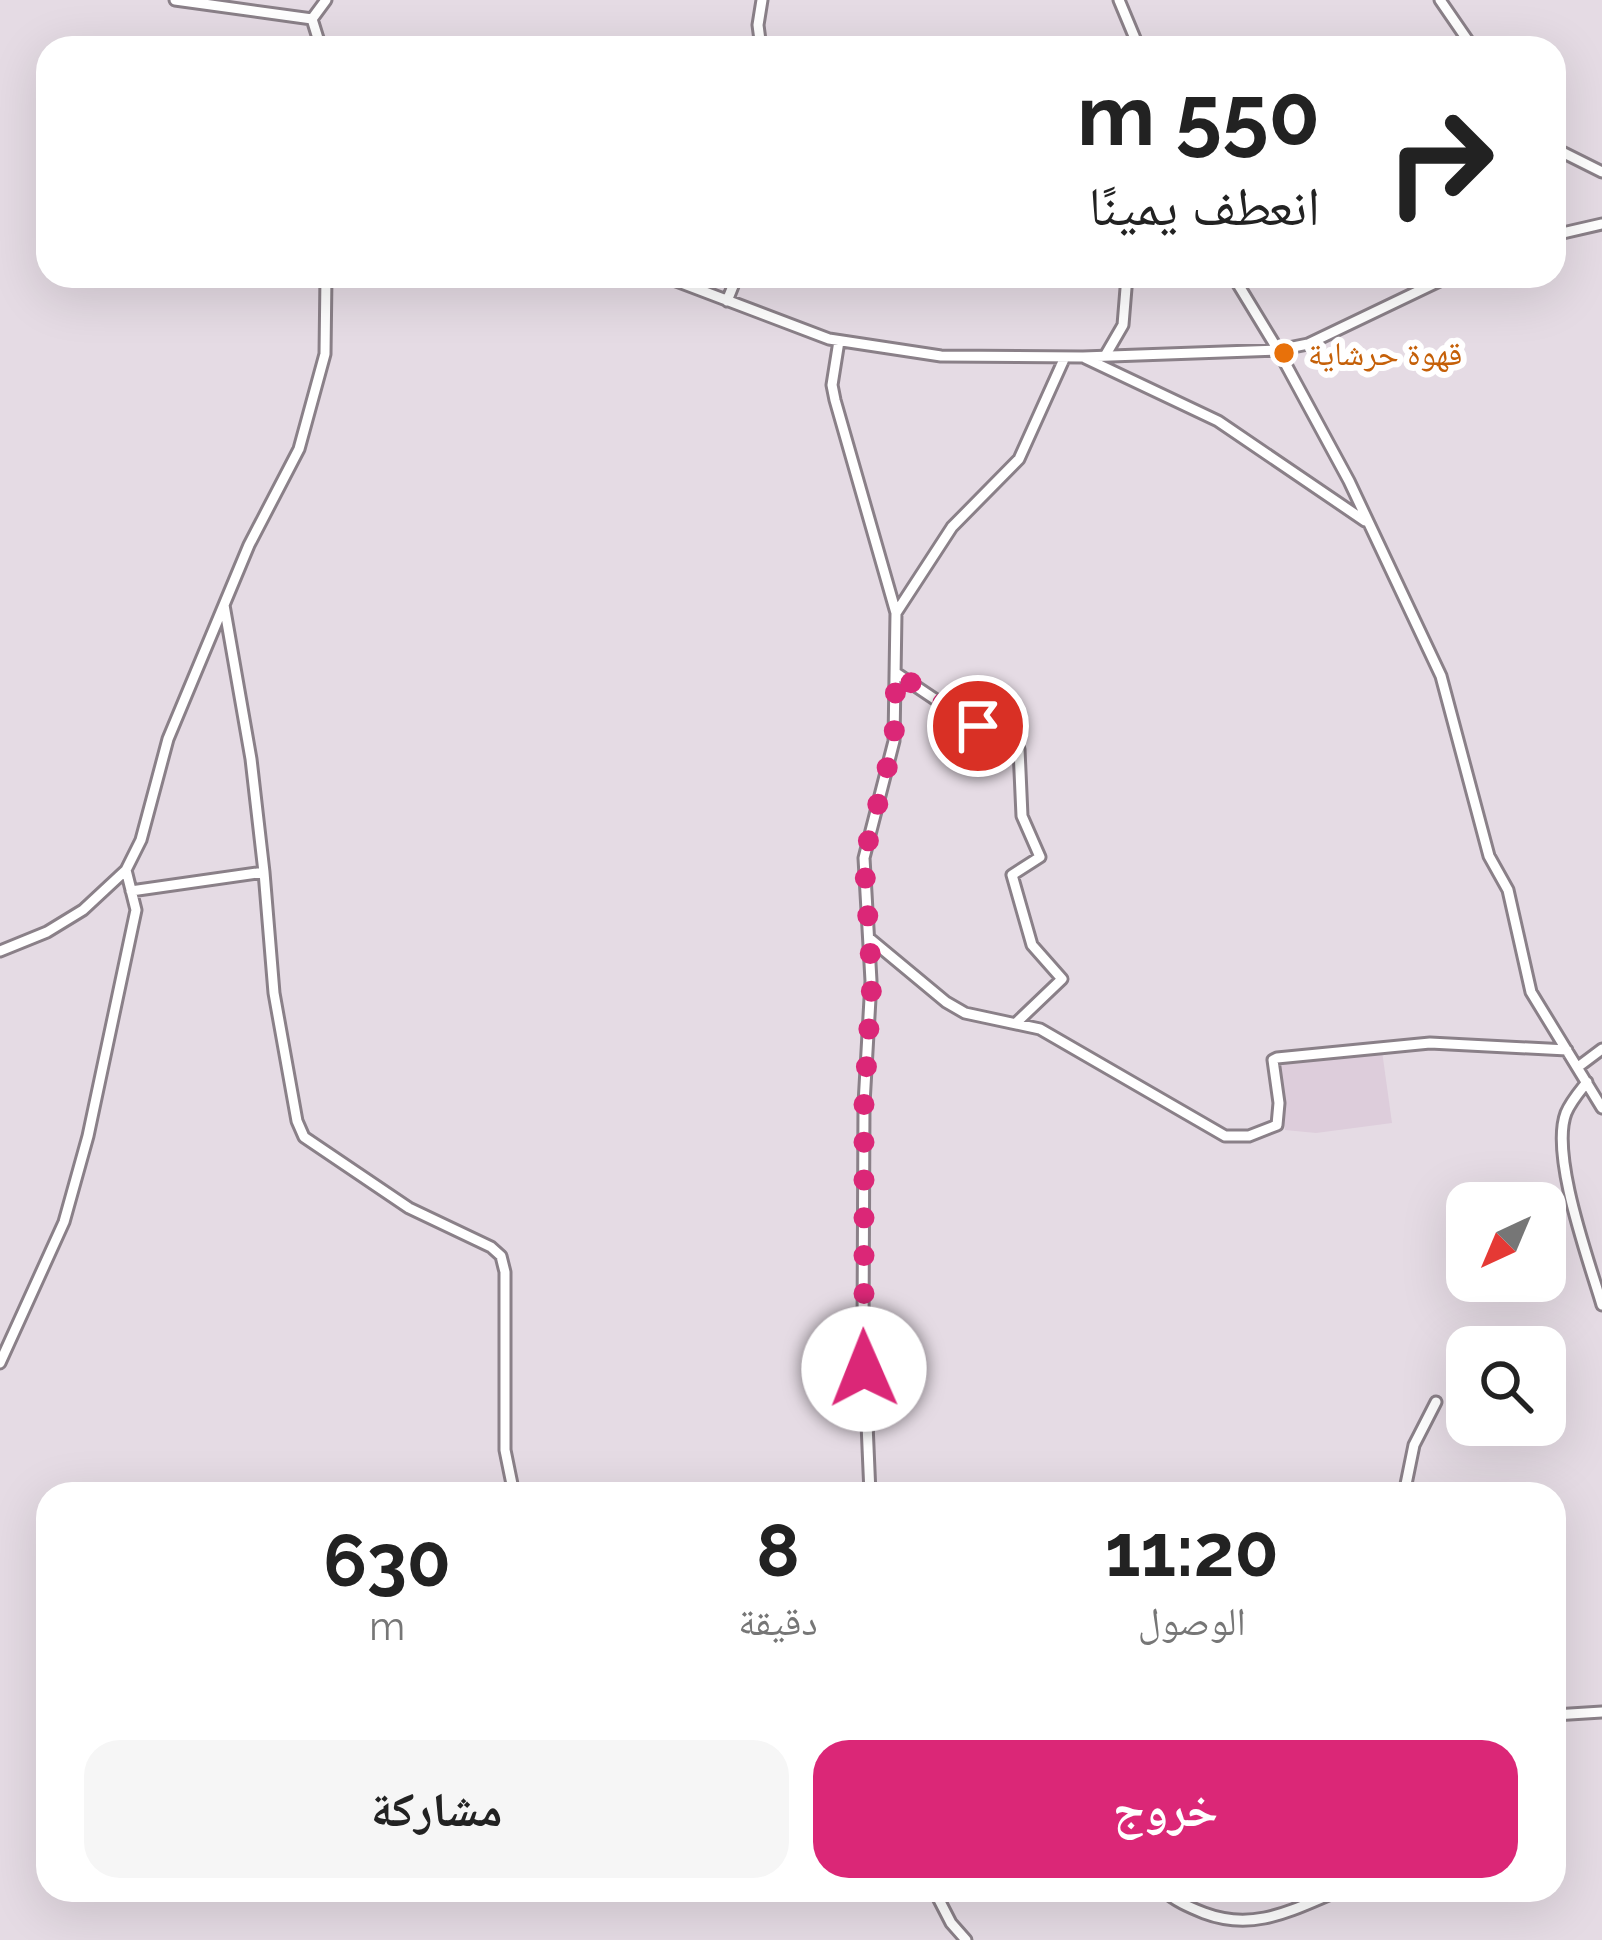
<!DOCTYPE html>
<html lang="ar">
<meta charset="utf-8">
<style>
body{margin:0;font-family:Raleway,"Noto Naskh Arabic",sans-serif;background:#f6f6f6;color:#222;direction:rtl;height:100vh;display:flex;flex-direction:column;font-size:45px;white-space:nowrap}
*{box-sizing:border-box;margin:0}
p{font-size:39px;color:#767676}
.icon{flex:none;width:66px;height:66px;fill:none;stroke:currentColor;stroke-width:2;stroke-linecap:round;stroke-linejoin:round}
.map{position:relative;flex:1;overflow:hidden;direction:ltr}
.drawer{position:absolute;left:36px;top:1482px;width:1530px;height:420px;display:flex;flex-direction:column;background:#fff;border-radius:36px;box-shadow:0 12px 48px #0002;direction:rtl}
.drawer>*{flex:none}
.hud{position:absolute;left:36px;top:36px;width:1530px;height:252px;border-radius:36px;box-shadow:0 12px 48px #0002;direction:rtl;background:#fff;color:#222;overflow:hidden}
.needle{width:78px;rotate:224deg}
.controls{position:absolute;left:1446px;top:1182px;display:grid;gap:24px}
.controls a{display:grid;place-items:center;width:120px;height:120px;border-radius:24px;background:#fff;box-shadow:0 12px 48px #0002;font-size:60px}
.pin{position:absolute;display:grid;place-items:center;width:102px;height:102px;color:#fff;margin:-51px;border:6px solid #fff;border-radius:50%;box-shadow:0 3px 12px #0007}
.me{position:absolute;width:132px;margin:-66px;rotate:359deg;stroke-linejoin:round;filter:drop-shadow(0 0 9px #0008)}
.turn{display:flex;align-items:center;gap:42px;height:252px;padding:0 48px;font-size:54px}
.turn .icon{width:156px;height:156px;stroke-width:2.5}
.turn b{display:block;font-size:84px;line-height:102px}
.eta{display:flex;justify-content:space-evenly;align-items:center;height:204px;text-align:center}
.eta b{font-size:72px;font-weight:700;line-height:84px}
.button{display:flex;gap:24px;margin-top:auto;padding:24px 48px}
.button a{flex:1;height:138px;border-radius:36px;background:#db2777;color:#fff;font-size:48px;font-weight:700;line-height:138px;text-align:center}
.button a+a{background:#f6f6f6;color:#222}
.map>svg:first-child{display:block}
</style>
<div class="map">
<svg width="1602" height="1940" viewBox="0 0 1602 1940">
<rect width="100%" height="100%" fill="#e5dbe4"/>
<path fill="#ddcddb" d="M1382 1051 1392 1123 1316 1133 1285 1130 1277 1065Z"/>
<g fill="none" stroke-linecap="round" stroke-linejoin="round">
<g stroke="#8a8088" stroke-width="15">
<path id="street" d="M175 0 312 19
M1119 0 1139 48
M1440 0 1473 48
M321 48 312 19 326 0
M761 48 758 25 762 0
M1554 148 1602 172
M1554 235 1602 224
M663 276 829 339 941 356 1083 357 1278 350 1308 344 1450 276
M1233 276 1278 350 1349 481 1441 676 1489 856 1508 890 1531 992 1602 1108
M727 301 737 276
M839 341 832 385 835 400 896 613 894 741 864 858 871 981 864 1104 863 1329 870 1494
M1105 356 1123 325 1127 276
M1085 358 1218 421 1365 521
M224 605 251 759 264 872
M896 613 952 527 1019 459 1065 357
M896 673 960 716 1007 736 1019 749 1022 816 1040 857 1012 875 1032 945 1062 979 1016 1023
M131 891 264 872 274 993 297 1121 304 1137 409 1208 491 1247 501 1256 505 1272V1450L514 1494
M869 938 946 1002 965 1013 1040 1029 1225 1136H1249L1277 1125 1279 1103 1273 1060 1277 1058 1430 1043 1567 1050
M0 951 47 932 83 910 126 870 141 840 168 739 249 545 299 449 325 354 326 276
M1578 1067 1602 1049
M1587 1082C1580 1091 1571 1101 1566 1113 1550 1155 1589 1261 1602 1305
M0 1363 64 1222 88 1136 136 910 126 870
M1404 1494 1414 1445 1436 1402
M1554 1715 1602 1712
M934 1890 951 1923 966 1940
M1163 1890C1175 1901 1189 1907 1204 1913 1252 1931 1288 1912 1333 1893"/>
</g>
<use href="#street" stroke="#fff" stroke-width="9"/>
</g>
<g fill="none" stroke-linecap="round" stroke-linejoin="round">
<path stroke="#db2777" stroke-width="21" stroke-dasharray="0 37.8" d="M864 1369V1104L872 981 864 858 894 741 896 673 978 726"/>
</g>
<circle fill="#e8710a" stroke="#fff" stroke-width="4.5" cx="1284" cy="353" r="12"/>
<g text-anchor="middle" stroke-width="12" stroke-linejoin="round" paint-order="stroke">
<g font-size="33" fill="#c56008" stroke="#fff" text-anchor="start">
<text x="1308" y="365">قهوة حرشاية</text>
</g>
</g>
</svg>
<div class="controls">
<a><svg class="needle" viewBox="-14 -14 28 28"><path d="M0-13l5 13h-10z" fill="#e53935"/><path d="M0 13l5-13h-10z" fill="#767676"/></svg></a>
<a><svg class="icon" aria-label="search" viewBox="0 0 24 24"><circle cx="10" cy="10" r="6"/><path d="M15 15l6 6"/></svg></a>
</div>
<div class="pin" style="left:978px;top:726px;background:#d93025"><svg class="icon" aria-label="arrive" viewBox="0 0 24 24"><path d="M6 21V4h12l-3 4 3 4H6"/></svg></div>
<svg class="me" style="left:864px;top:1369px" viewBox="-20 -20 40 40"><circle r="19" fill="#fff"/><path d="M0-13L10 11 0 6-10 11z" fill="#db2777"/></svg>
<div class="hud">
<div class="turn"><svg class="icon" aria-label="right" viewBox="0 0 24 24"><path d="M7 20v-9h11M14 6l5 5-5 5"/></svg><div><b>550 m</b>انعطف يمينًا</div></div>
</div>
<section class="drawer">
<div class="eta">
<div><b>11:20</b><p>الوصول</p></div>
<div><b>8</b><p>دقيقة</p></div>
<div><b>630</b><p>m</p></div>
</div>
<div class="button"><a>خروج</a><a>مشاركة</a></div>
</section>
</div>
